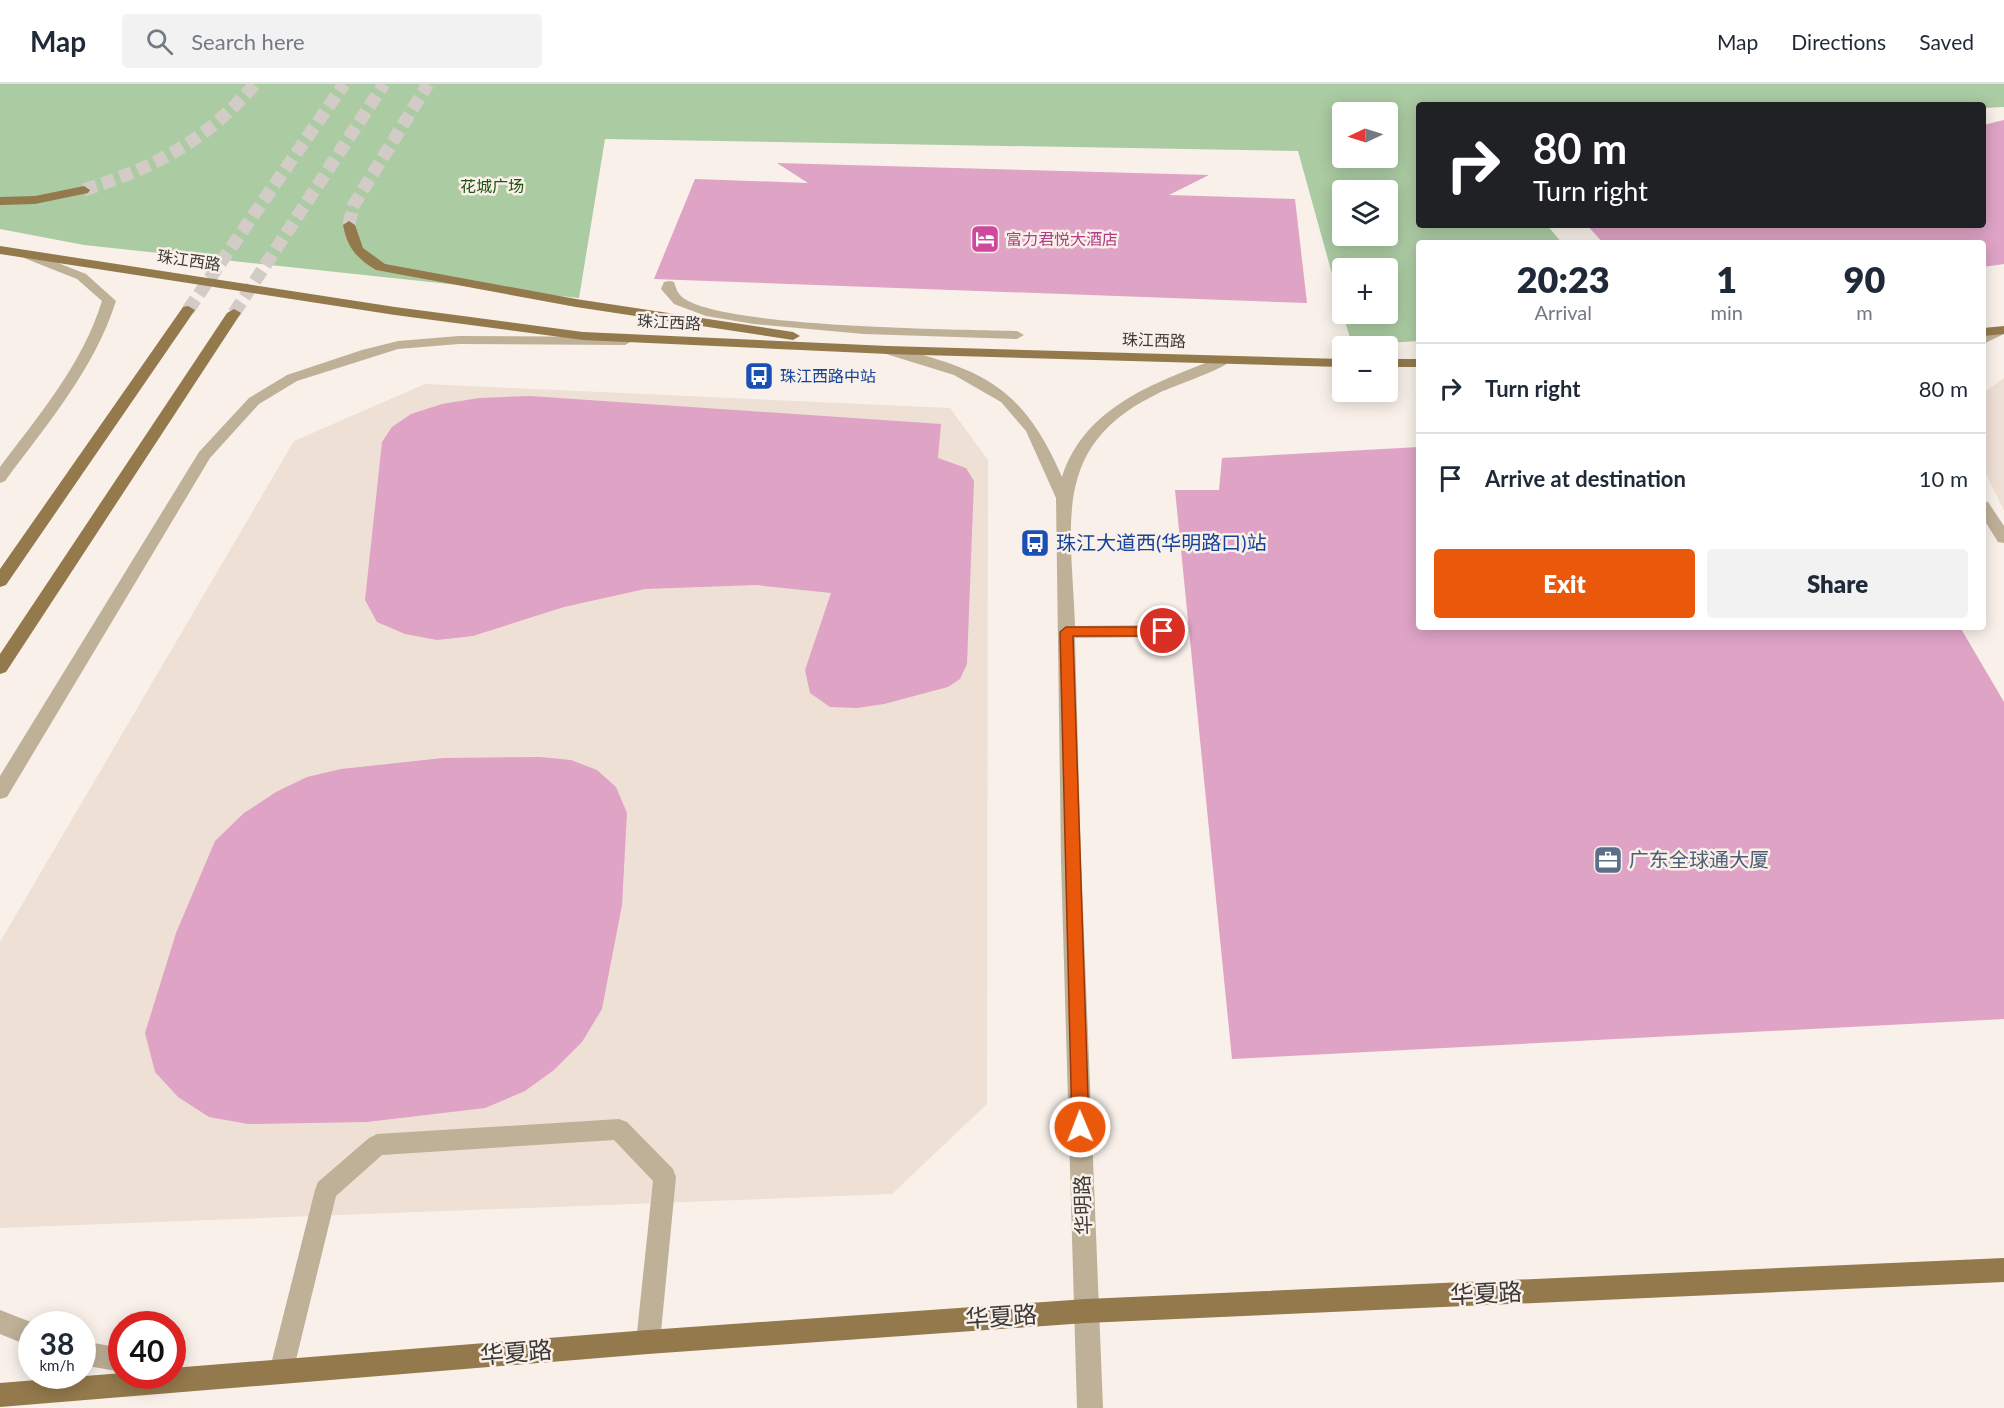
<!DOCTYPE html>
<meta charset="utf-8">
<style>
body{margin:0;font-family:Lato,"Noto Sans SC",sans-serif;background:#f2f2f3;color:#1f2937;height:100vh;display:flex;flex-direction:column;font-size:22px;white-space:nowrap}
*{box-sizing:border-box;margin:0}
p{font-size:20px;color:#747a83}
.icon{flex:none;width:33px;height:33px;fill:none;stroke:currentColor;stroke-width:2;stroke-linecap:round;stroke-linejoin:round}
.map{position:relative;flex:1;overflow:hidden}
.sheet{position:absolute;left:1416px;top:156px;width:570px;height:390px;display:flex;flex-direction:column;background:#fff;border-radius:6px;box-shadow:0 3px 15px #0003}
.sheet>*{flex:none}
.hud{position:absolute;left:1416px;top:18px;width:570px;height:126px;border-radius:6px;box-shadow:0 3px 15px #0003;background:#202124;color:#fff;overflow:hidden}
.needle{width:39px;rotate:266deg}
.controls{position:absolute;left:1332px;top:18px;display:grid;gap:12px}
.controls a{display:grid;place-items:center;width:66px;height:66px;border-radius:6px;background:#fff;box-shadow:0 3px 15px #0003;font-size:30px}
.speed{position:absolute;left:18px;top:1227px;display:flex;gap:12px;font-size:30px;font-weight:700;text-align:center}
.speed>*{display:grid;place-content:center;width:78px;height:78px;border-radius:50%;background:#fff;box-shadow:0 3px 15px #0003;line-height:1}
.speed small{font-size:15px;font-weight:400}
.speed .limit{border:9px solid #d22;background:#fff;color:#111}
.pin{position:absolute;display:grid;place-items:center;width:51px;height:51px;color:#fff;margin:-26px;border:3px solid #fff;border-radius:50%;box-shadow:0 2px 6px #0007}
.me{position:absolute;width:66px;margin:-33px;rotate:359deg;stroke-linejoin:round;filter:drop-shadow(0 0 4px #0008)}
.turn{display:flex;align-items:center;gap:21px;height:126px;padding:0 18px;font-size:27px}
.turn .icon{width:78px;height:78px;stroke-width:2.5}
.turn b{display:block;font-size:42px;line-height:51px}
.eta{display:flex;justify-content:space-evenly;align-items:center;height:102px;text-align:center}
.eta b{font-size:36px;font-weight:800;line-height:42px}
.action{display:flex;gap:12px;margin-top:auto;padding:12px 18px}
.action a{flex:1;height:69px;border-radius:6px;background:#ea580c;color:#fff;font-size:24px;font-weight:800;line-height:69px;text-align:center}
.action a+a{background:#f2f2f3;color:#1f2937}
ul{padding:0;list-style:none}
li{display:flex;align-items:center;gap:18px;height:90px;padding:0 18px;border-top:2px solid #e0e1e3}
li div{flex:1}
li b{display:block;font-size:22px}
li em{font-style:normal}
header{display:flex;align-items:center;gap:36px;box-sizing:border-box;height:84px;padding:0 30px;background:#fff;border-bottom:2px solid #e0e1e3}
header strong{font-size:28px}
nav{display:flex;gap:33px;margin-inline-start:auto;font-size:21px}
.search{width:420px;height:54px;background:#f2f2f3;display:flex;align-items:center;gap:15px;box-sizing:border-box;padding:0 21px;border-radius:6px;color:#747a83;font-size:22px}
.map>svg:first-child{display:block}
</style>
<header>
<strong>Map</strong>
<div class="search"><svg class="icon" aria-label="search" viewBox="0 0 24 24"><circle cx="10" cy="10" r="6"/><path d="M15 15l6 6"/></svg>Search here</div>
<nav><a>Map</a><a>Directions</a><a>Saved</a></nav>
</header>
<div class="map">
<svg width="2004" height="1324" viewBox="0 0 2004 1324">
<rect width="100%" height="100%" fill="#f8f0e9"/>
<path fill="#efe0d5" d="M2004 294V427L1983 383V309Z
M425 300 950 324 988 376 987 1020 892 1110 0 1144V858L294 357Z"/>
<path fill="#abcba3" fill-rule="evenodd" d="M0 0H2004V23L1983 24V21H1419V141H1547L1562 159H1419V257L1352 261 1343 230H1388V184H1342V226L1298 67 605 55 579 214 84 161 0 145ZM1342 28H1388V74H1342ZM1342 106H1388V152H1342Z"/>
<path fill="#dea3c5" d="M2004 36V180L1983 183V159H1603L1587 141H1983V41Z
M777 79 1209 91 1169 111 1295 115 1307 219 654 195 695 95 808 99Z
M530 312 941 340 938 374 966 384 974 397 967 580 960 595 948 603 884 620 857 624 830 623 810 609 805 586 831 509 756 501 645 505 564 523 473 552 437 556 405 550 377 538 365 516 382 358 392 343 411 330 442 320 479 314Z
M1419 363V543H1960L2004 618V935L1232 975 1175 406H1219L1222 374Z
M540 673 571 676 597 686 616 703 627 729 622 821 602 925 582 958 554 986 525 1007 485 1024 367 1038 248 1040 209 1033 178 1013 155 988 145 949 176 849 215 757 244 729 276 708 307 693 341 685 443 674Z"/>
<g fill="none" stroke-linecap="round" stroke-linejoin="round">
<path stroke="#d3ccc6" stroke-width="13" stroke-dasharray="13 6" stroke-linecap="butt" d="M84 106C155 83 206 57 255 0
M349 141 353 122 428 0
M188 226 344 0
M234 229 384 0"/>
<path fill="#bfb098" fill-rule="evenodd" d="M28 167 86 190 116 217C94 286 47 340 5 397L0 399V383C39 331 82 281 102 217L77 195 24 174V168Z
M669 197 674 198C676 204 677 208 682 213 720 244 958 245 1017 247L1024 251 1017 255 864 250 754 240 706 232 674 220 661 205 664 198Z
M2000 243 2004 244V250L1983 260V251Z
M459 252 625 253 632 257 625 261 459 260 398 265 297 297 259 320 210 374 7 713 0 715V692L199 368 249 314 287 291 362 266 398 257Z
M888 262C982 285 1022 301 1062 393 1085 322 1155 299 1218 274H1228L1230 277C1221 287 1171 302 1155 311 1049 363 1072 443 1075 542L1163 541 1171 547 1163 553 1075 554 1081 777 1103 1324H1077L1061 777 1056 414 1026 347 1001 318 954 291 883 269V263Z
M1983 417 1988 418 2004 442V459L1998 458 1983 434Z
M619 1035 627 1038 673 1085 676 1093 660 1258 657 1267 648 1270 639 1267 636 1258 653 1097 614 1056 382 1071 336 1112 293 1288 290 1297 281 1300 272 1297 269 1288 315 1106 318 1098 369 1054 377 1050Z
M0 1226 36 1240H32V1263L0 1250Z
M82 1257 122 1264V1288L82 1281Z"/>
<path fill="#94794c" fill-rule="evenodd" d="M84 102 90 106 88 109 35 120 0 121V113L35 112Z
M349 137 355 141 363 164 385 180 576 215 793 248 800 252 793 256 576 223 376 186C357 175 347 163 343 141Z
M0 162 395 223 583 248 888 262 1342 275V283L888 270 583 256 395 231 0 170Z
M188 222 195 226 6 501 0 503V485L183 223Z
M234 225 241 229 6 588 0 590V570L227 229Z
M2004 242V250L1983 252V244Z
M1388 275H1419V283H1388Z
M2004 1174V1198L1086 1239 648 1270 0 1323V1299L122 1289V1292H172V1284L648 1246 1086 1215Z"/>
</g>
<path fill="#ea580c" stroke="#983908" stroke-width="1.5" d="M1066 543H1163L1169 547 1163 552H1073L1089 1043 1086 1049 1080 1051 1074 1049 1072 1043 1060 548Z"/>
<defs>
<g id="hotel-square" transform="scale(1.5)"><rect x="-9" y="-9" width="18" height="18" rx="4" fill="#d1479c" stroke="#f8f0e9"/><path d="M-6-4.5h1.5V1H6V5H4.5V3h-9V5H-6ZM-4 0a1.8 1.8 0 1 1 3.6 0ZM.5 0V-2.5h3Q6-2.5 6 0Z" fill="#fff"/></g>
<g id="bus-square" transform="scale(1.5)"><rect x="-9" y="-9" width="18" height="18" rx="4" fill="#1a4fb4" stroke="#f8f0e9"/><path d="M-5-6H5V4H4V6H2V4H-2V6H-4V4H-5ZM-3.5-4V0h7V-4ZM-3.5 1.2v1.5H-2V1.2ZM2 1.2v1.5H3.5V1.2Z" fill="#fff"/></g>
<g id="office-square" transform="scale(1.5)"><rect x="-9" y="-9" width="18" height="18" rx="4" fill="#5c6f8a" stroke="#f8f0e9"/><path d="M-6-3h4V-5.5h4V-3h4V5H-6ZM-1-4.5V-3h2v-1.5ZM-6 0V1H6V0Z" fill="#fff"/></g>
</defs>
<g fill-rule="evenodd">
<use href="#hotel-square" x="985" y="155"/>
<use href="#bus-square" x="759" y="292"/>
<use href="#bus-square" x="1035" y="459"/>
<use href="#office-square" x="1608" y="776"/>
</g>
<g text-anchor="middle" stroke-width="5" stroke-linejoin="round" paint-order="stroke">
<g font-size="16" fill="#1f5310" stroke="#f8f0e9">
<text x="492" y="108">花城广场</text>
</g>
<g font-size="16" fill="#b23c85" stroke="#f8f0e9" text-anchor="start">
<text x="1006" y="161">富力君悦大酒店</text>
</g>
<g font-size="16" fill="#3d3a38" stroke="#f8f0e9">
<text transform="translate(189 176) rotate(8)" y="6">珠江西路</text>
<text transform="translate(669 238) rotate(3)" y="6">珠江西路</text>
<text transform="translate(1154 256) rotate(2)" y="6">珠江西路</text>
</g>
<g font-size="16" fill="#164399" stroke="#f8f0e9" text-anchor="start">
<text x="780" y="298">珠江西路中站</text>
</g>
<g font-size="20" fill="#164399" stroke="#f8f0e9" text-anchor="start">
<text x="1056" y="466">珠江大道西(华明路口)站</text>
</g>
<g font-size="20" fill="#4e5e75" stroke="#f8f0e9" text-anchor="start">
<text x="1629" y="783">广东全球通大厦</text>
</g>
<g font-size="20" fill="#3d3a38" stroke="#f8f0e9">
<text transform="translate(1083 1121) rotate(-92)" y="7">华明路</text>
</g>
<g font-size="24" fill="#3d3a38" stroke="#f8f0e9">
<text transform="translate(1486 1210) rotate(-3)" y="8">华夏路</text>
<text transform="translate(1001 1233) rotate(-4)" y="8">华夏路</text>
<text transform="translate(516 1269) rotate(-5)" y="8">华夏路</text>
</g>
</g>
</svg>
<div class="controls">
<a><svg class="needle" viewBox="-14 -14 28 28"><path d="M0-13l5 13h-10z" fill="#e53935"/><path d="M0 13l5-13h-10z" fill="#747a83"/></svg></a>
<a><svg class="icon" aria-label="layers" viewBox="0 0 24 24"><path d="M12 4l9 5-9 5-9-5zM3 14l9 5 9-5"/></svg></a>
<a>+</a>
<a>−</a>
</div>
<div class="speed"><div>38<small>km/h</small></div><div class="limit">40</div></div>
<div class="pin" style="left:1163px;top:547px;background:#d93025"><svg class="icon" aria-label="arrive" viewBox="0 0 24 24"><path d="M6 21V4h12l-3 4 3 4H6"/></svg></div>
<svg class="me" style="left:1080px;top:1043px" viewBox="-20 -20 40 40"><circle r="17" fill="#ea580c" stroke="#fff" stroke-width="3"/><path d="M0-11L8 9 0 5-8 9z" fill="#fff"/></svg>
<div class="hud">
<div class="turn"><svg class="icon" aria-label="right" viewBox="0 0 24 24"><path d="M7 20v-9h11M14 6l5 5-5 5"/></svg><div><b>80 m</b>Turn right</div></div>
</div>
<section class="sheet">
<div class="eta">
<div><b>20:23</b><p>Arrival</p></div>
<div><b>1</b><p>min</p></div>
<div><b>90</b><p>m</p></div>
</div>
<ul>
<li><svg class="icon" aria-label="right" viewBox="0 0 24 24"><path d="M7 20v-9h11M14 6l5 5-5 5"/></svg><div><b>Turn right</b></div><em>80 m</em></li>
<li><svg class="icon" aria-label="arrive" viewBox="0 0 24 24"><path d="M6 21V4h12l-3 4 3 4H6"/></svg><div><b>Arrive at destination</b></div><em>10 m</em></li>
</ul>
<div class="action"><a>Exit</a><a>Share</a></div>
</section>
</div>
